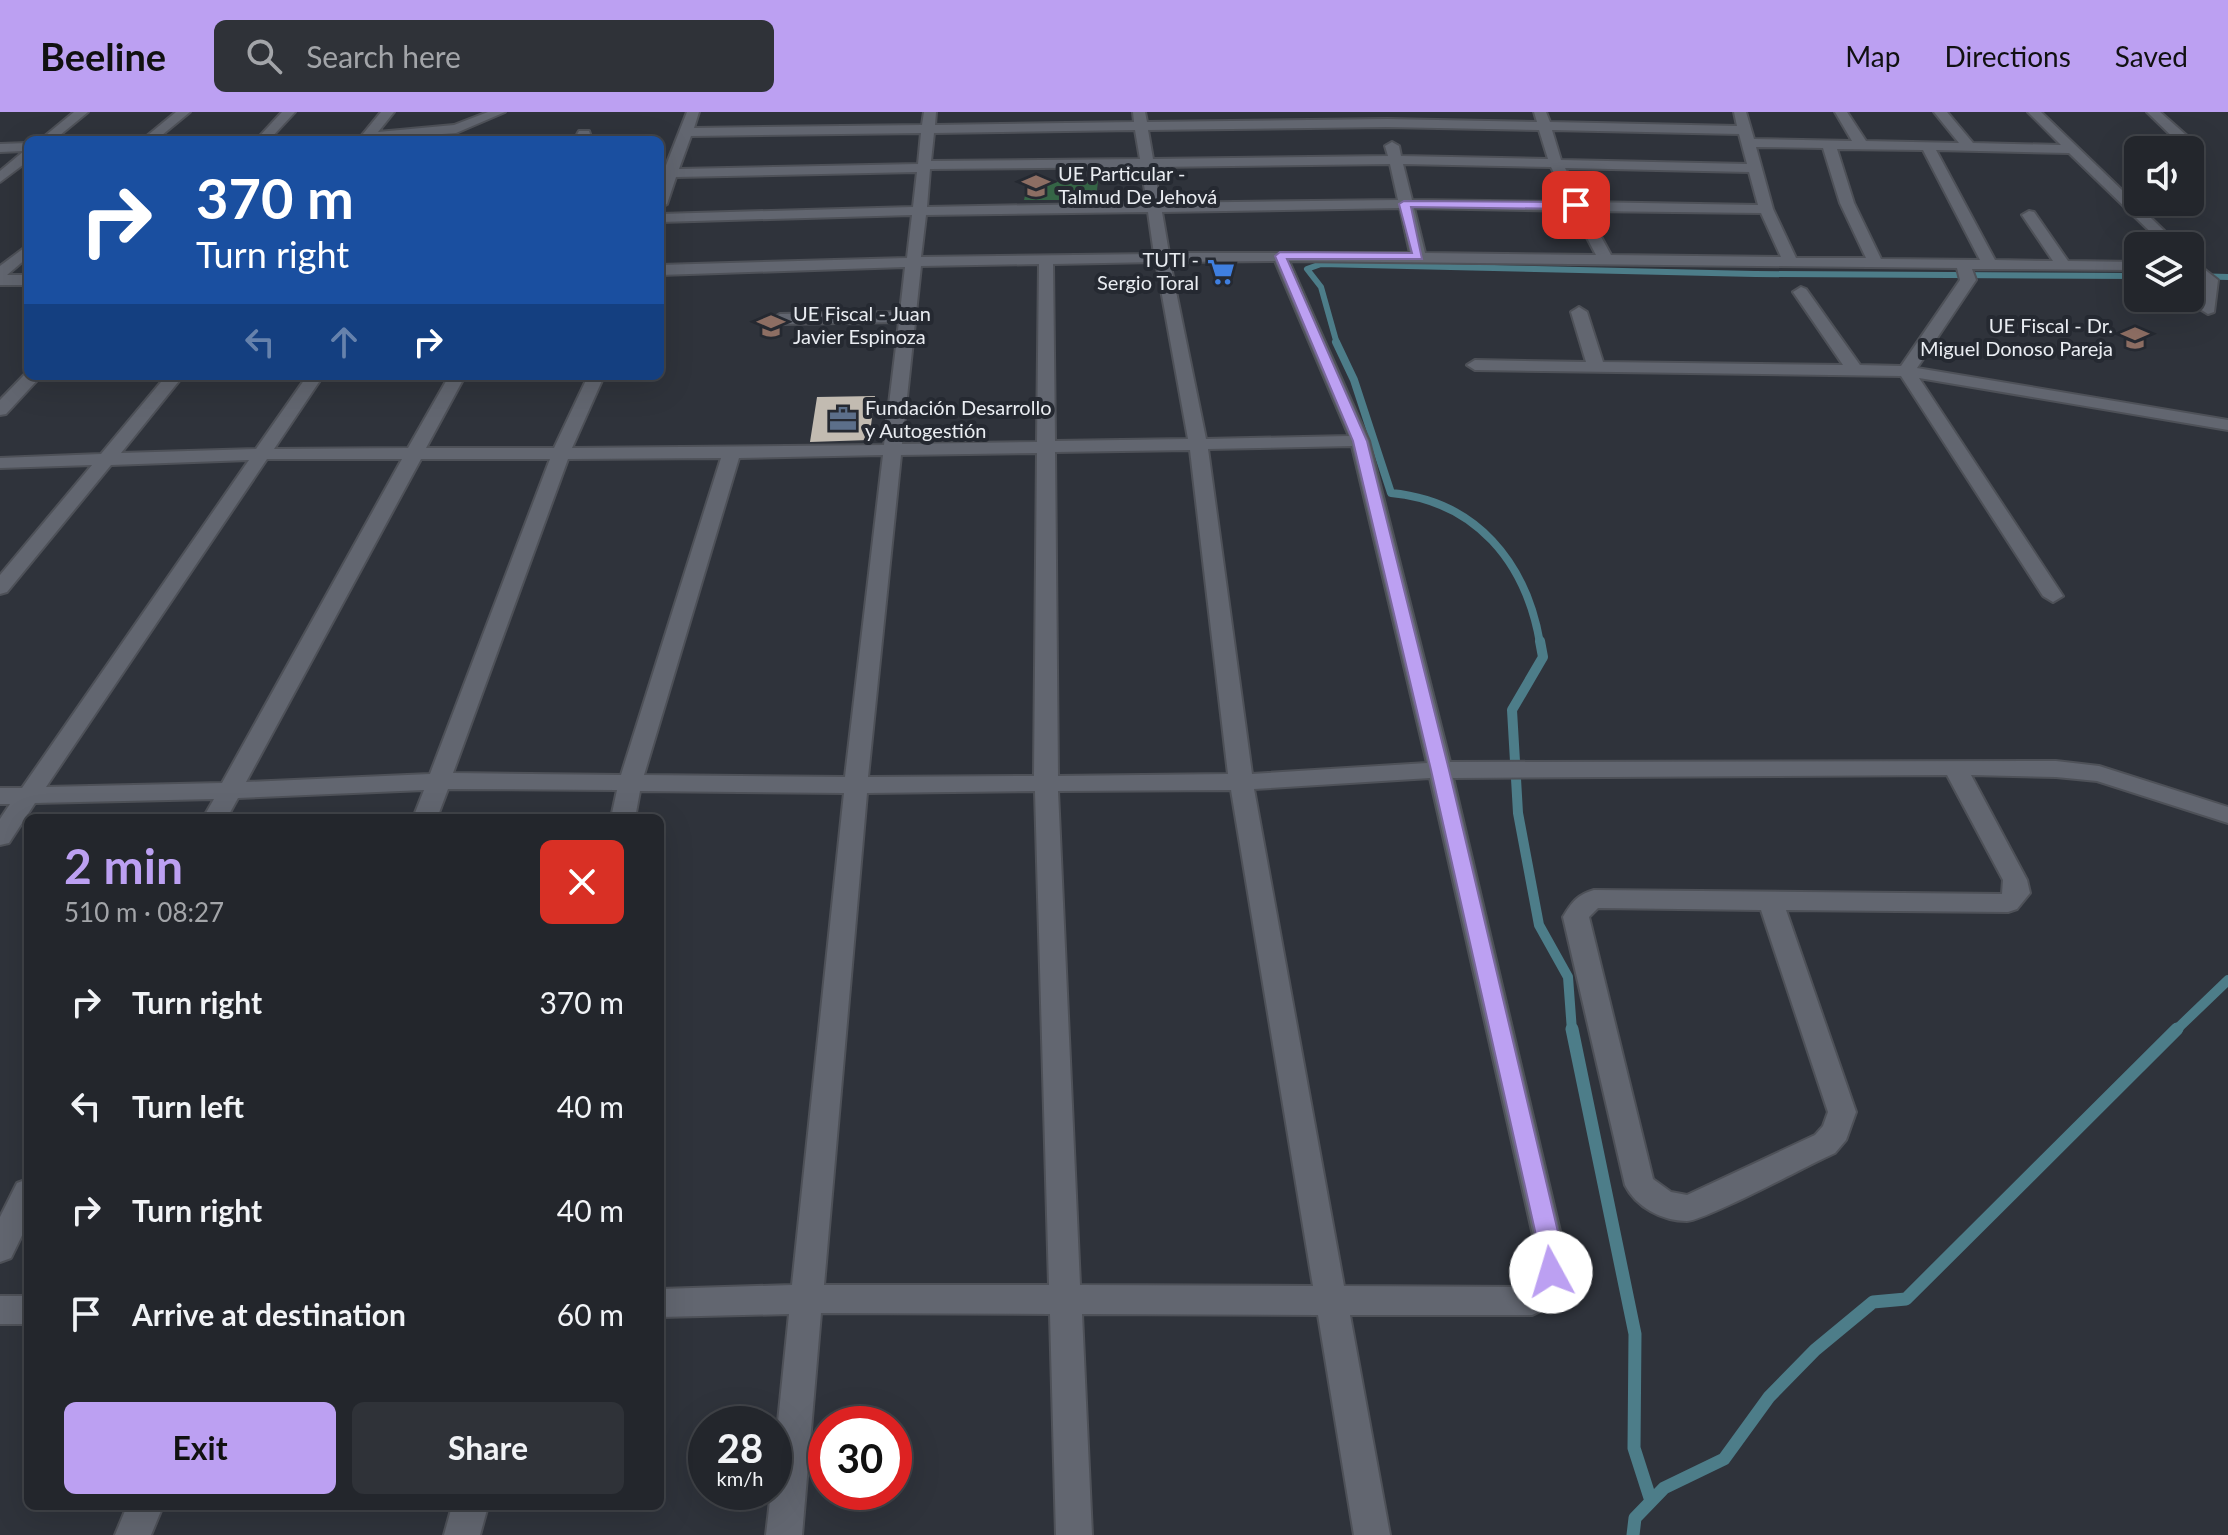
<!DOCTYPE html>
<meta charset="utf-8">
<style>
body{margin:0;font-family:Lato,sans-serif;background:#2f3238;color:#f1f3f6;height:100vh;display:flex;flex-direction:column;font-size:30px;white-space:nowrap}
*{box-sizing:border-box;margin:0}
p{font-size:26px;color:#a3a5a9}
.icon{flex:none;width:44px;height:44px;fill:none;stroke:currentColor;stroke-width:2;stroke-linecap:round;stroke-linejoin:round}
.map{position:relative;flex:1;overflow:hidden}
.details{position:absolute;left:24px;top:702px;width:640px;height:696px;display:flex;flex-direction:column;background:#23262c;border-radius:12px;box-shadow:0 8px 32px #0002,0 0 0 2px #404348}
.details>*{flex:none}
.guide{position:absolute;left:24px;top:24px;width:640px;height:244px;border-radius:12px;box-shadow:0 8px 32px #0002,0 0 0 2px #404348;background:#1a4fa0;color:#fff;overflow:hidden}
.tools{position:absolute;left:2124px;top:24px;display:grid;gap:16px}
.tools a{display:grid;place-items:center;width:80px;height:80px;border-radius:12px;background:#23262c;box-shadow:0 8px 32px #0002,0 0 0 2px #404348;font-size:40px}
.speed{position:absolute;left:688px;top:1294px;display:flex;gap:16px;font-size:40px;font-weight:700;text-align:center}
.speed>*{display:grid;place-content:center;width:104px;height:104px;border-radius:50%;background:#23262c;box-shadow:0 8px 32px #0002,0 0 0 2px #404348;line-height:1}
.speed small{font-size:20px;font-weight:400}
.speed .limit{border:12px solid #d22;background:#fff;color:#111}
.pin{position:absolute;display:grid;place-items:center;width:68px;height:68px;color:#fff;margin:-34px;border-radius:16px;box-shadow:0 4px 12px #0006}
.me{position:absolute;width:88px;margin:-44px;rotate:354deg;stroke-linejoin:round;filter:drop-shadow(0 0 6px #0008)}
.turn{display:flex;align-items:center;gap:28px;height:168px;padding:0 40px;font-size:36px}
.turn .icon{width:104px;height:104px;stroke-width:2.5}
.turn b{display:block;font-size:56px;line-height:68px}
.lanes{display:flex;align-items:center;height:76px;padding:0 40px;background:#0003;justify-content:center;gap:40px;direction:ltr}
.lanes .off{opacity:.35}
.round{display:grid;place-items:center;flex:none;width:84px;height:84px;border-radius:12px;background:#2f3238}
.headline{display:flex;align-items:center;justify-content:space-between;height:136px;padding:0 40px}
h1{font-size:48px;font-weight:700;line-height:60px;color:#bca0f2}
.button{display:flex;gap:16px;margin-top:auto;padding:16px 40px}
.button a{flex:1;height:92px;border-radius:12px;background:#bca0f2;color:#111;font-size:32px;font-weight:700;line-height:92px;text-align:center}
.button a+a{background:#2f3238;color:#f1f3f6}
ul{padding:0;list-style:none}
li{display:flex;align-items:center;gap:24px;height:104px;padding:0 40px}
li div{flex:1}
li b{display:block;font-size:30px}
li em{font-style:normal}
header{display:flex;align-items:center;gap:48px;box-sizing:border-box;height:112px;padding:0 40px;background:#bca0f2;color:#111}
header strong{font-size:38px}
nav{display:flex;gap:44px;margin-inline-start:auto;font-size:28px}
.search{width:560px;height:72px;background:#2f3238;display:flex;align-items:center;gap:20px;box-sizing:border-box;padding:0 28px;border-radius:12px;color:#a3a5a9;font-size:30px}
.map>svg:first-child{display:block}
</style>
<header>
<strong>Beeline</strong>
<div class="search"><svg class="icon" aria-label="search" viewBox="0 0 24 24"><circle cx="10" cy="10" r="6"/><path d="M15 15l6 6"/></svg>Search here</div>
<nav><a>Map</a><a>Directions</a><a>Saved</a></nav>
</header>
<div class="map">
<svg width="2228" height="1423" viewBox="0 0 2228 1423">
<rect width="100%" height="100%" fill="#2f333b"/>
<path fill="#356546" d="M1098 69 1096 88H1024L1028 70Z"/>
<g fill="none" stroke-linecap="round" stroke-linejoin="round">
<path stroke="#4d7d89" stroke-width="6" d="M2190 164 2228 165
M1337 232 1321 175 1307 157 1321 152 1755 162 2138 164"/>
<path stroke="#4d7d89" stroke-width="8" d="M1336 230 1354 268 1391 381C1476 389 1526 450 1540 531"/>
<path stroke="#4d7d89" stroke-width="10" d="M1540 529 1543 545 1512 598 1518 701 1539 813 1568 865 1572 919
M2175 919 2228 868"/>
<path stroke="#4d7d89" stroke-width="13" d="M1572 917 1635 1222 1634 1336 1651 1389
M1633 1423 1635 1406 1664 1376 1724 1347 1769 1285 1815 1238 1873 1190 1906 1187 2177 917"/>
</g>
<path fill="#c2bbb1" d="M875 284 869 328 810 330 817 285Z"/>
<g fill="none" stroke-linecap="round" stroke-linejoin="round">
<g stroke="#4e5158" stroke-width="4">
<path id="minor" d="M74 0H88L54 28H40Z
M176 0H190L156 28H142Z
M282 0H295L269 28H256Z
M381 0H394L378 20 454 13 488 0H505L456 21 358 28Z
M687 0H699L694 16 922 13 924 0H936L935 13 1134 10 1133 0H1145L1147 10 1387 7 1537 10 1534 0H1546L1550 10 1737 14 1734 0H1746L1754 27 1852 29 1835 0H1847L1866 29 1959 31 1934 0H1947L1973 31 2061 33 2028 0H2041L2180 134H2165L2069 41 1936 38 1995 148 2053 149 2022 103 2029 99 2034 100 2068 149 2138 150V158L1972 157 1976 168 1917 256 2228 308V318L1919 266 2063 484 2053 490 2043 484 1901 264 1475 258 1467 253 1475 248 1586 250 1571 200 1579 195 1587 200 1603 250 1843 253 1793 180 1801 175 1806 177 1860 253 1901 254 1960 168 1957 156 1289 149 1369 329 1450 650 2056 649 2099 654 2228 695V711L2097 669 2056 665 1971 663 2027 768 2030 781 2017 797 2008 800 1786 798 1856 1000 1846 1028 1835 1041C1810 1052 1706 1108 1687 1109 1662 1109 1636 1095 1625 1073L1563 805C1572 790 1577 783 1594 778L2002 782 2003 768 1947 663 1453 666 1567 1149C1564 1171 1554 1195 1532 1203H1350L1390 1423H1354L1318 1203 1082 1202 1092 1423H1056L1050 1202 821 1201 802 1423H766L771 1380H774V1349L789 1202 660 1205V1177L792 1173 844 681 640 679 635 706H611L617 678 448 677 437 706H413L424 678 238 686 227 706H203L214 687 35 691 9 731 0 733V707L10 692H0V676H22L249 348 111 353 7 480 0 482V463L92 353 0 356V346L101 342 166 264H183L121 341 256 337 307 264H323L274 337 408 336 449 264H465L426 336H554L588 264H604L572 336 884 333 899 210 780 212 772 207 780 202 900 200 905 155 660 163V153L907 146 912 103 660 110V102L913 95 917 60 676 65 667 92 660 96 663 61ZM1387 15 1539 18 1548 47 1401 44 1399 34 1392 30 1385 34 1388 44 1153 47 1148 18ZM1135 18 1140 47 931 49 934 21ZM1552 18 1739 22 1747 52 1561 48ZM921 21 918 52 679 57 691 24ZM1756 35 1823 36 1840 91 1866 146H1796L1773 97ZM1837 37 1923 38 1980 148 1881 147 1854 91ZM1390 52 1398 88 1160 91 1154 55ZM1403 52 1551 55 1569 90 1412 88ZM1141 55 1147 91 927 95 930 57ZM1565 56 1749 60 1758 93 1583 90ZM1400 96 1410 141H1169L1162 100ZM1414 96 1573 99 1596 143 1425 141ZM1587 99 1761 101 1781 145 1611 143ZM1148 100 1154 142 921 145 926 103ZM1275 149 1349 324 1206 327 1170 150ZM1156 150 1188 327 1055 329 1053 152ZM1039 152 1037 330 902 332 921 154ZM1352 334 1427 651 1252 662 1208 337ZM1190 338 1228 662 1058 664 1055 340ZM1037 341 1034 664 868 665 901 343ZM883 343 845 665 644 663 739 346ZM721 346 621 663 453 661 568 347ZM267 347H402L222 671 46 675ZM421 347H550L430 662 246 670ZM1430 666 1537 1141 1533 1164 1525 1175 1344 1174 1254 677ZM1231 678 1313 1174 1080 1173 1058 679ZM1035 679 1049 1173H824L867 681ZM1598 796 1761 798 1828 1000 1823 1014 1815 1023 1687 1083 1671 1080 1653 1067 1589 805Z
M2147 0H2160L2194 30V36H2184Z
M579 19H589L590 22 586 28H574Z
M28 31V49L0 70V59L24 39 0 40V32Z
M28 133V145L7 163H28V173H0V154Z
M2190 146 2218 168 2214 200 2208 202 2200 197 2202 169 2190 158Z
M27 260 28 264H41L6 302 0 303V288Z
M28 1067V1111L11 1146 0 1150V1105L17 1071Z
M0 1184H28V1212H0Z
M127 1394H163L151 1423H115Z
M452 1394H488L480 1423H444Z"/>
</g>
<use href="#minor" fill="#626670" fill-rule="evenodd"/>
</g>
<path fill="#bca0f2" stroke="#7a689d" stroke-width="2" d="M1404 89 1576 90 1582 93 1576 97 1411 95 1422 147H1287L1367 329 1449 658 1563 1141 1559 1168 1551 1171 1542 1168 1539 1160 1540 1141 1431 658 1353 329 1275 144 1280 140 1412 141 1399 92Z"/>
<defs>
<g id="school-bare" transform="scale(2.16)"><path d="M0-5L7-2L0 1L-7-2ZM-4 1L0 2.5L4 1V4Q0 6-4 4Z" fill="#8d6e63" stroke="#252931" stroke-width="2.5" paint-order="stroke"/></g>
<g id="supermarket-bare" transform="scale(2.16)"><path d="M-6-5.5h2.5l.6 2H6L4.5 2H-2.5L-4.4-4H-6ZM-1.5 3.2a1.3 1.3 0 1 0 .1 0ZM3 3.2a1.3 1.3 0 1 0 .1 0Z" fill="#3f7fe0" stroke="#252931" stroke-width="2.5" paint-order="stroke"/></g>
<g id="office-bare" transform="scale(2.16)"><path d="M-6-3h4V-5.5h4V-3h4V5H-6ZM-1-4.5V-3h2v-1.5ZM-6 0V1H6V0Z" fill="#5c6f8a" stroke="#252931" stroke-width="2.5" paint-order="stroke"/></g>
</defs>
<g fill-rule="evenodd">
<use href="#school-bare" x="1036" y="74"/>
<use href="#supermarket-bare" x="1221" y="160"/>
<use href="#school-bare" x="771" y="214"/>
<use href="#school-bare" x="2135" y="226"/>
<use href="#office-bare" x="843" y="307"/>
</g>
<g text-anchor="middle" stroke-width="8" stroke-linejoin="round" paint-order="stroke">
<g font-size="20" fill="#e9ecf1" stroke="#252931" text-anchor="start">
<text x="1058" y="69">UE Particular -<tspan x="1058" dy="23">Talmud De Jehová</tspan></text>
<text x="1199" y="155" text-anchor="end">TUTI -<tspan x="1199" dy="23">Sergio Toral</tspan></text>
<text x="793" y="209">UE Fiscal - Juan<tspan x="793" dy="23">Javier Espinoza</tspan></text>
<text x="2113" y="221" text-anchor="end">UE Fiscal - Dr.<tspan x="2113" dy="23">Miguel Donoso Pareja</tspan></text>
<text x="865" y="303">Fundación Desarrollo<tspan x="865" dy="23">y Autogestión</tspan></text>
</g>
</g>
</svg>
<div class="tools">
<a><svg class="icon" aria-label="sound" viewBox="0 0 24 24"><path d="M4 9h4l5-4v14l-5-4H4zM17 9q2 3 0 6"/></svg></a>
<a><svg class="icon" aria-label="layers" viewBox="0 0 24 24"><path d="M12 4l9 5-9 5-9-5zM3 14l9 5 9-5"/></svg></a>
</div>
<div class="speed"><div>28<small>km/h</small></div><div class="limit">30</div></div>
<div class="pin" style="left:1576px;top:93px;background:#d93025"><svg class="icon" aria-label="arrive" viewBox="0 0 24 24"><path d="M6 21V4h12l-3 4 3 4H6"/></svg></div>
<svg class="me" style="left:1551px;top:1160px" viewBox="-20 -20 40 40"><circle r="19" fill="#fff"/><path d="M0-13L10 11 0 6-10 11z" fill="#bca0f2"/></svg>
<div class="guide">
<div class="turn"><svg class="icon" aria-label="right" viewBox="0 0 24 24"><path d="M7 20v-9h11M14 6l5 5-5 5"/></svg><div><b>370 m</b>Turn right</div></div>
<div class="lanes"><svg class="icon off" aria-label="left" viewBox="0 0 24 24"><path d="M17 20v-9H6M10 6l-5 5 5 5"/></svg><svg class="icon off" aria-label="ahead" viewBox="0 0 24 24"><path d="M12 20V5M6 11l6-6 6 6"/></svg><svg class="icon" aria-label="right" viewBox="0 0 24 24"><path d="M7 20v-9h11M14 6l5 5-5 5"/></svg></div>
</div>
<section class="details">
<div class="headline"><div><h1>2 min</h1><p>510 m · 08:27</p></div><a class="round" style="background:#d93025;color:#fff"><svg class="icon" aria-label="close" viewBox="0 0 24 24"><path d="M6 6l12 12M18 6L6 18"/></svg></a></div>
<ul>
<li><svg class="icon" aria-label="right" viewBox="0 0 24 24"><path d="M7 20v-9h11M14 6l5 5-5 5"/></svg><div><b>Turn right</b></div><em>370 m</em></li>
<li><svg class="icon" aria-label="left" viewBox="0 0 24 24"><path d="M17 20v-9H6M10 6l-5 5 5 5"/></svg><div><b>Turn left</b></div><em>40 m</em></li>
<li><svg class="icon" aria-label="right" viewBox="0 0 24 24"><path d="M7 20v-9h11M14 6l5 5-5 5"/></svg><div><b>Turn right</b></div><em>40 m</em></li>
<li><svg class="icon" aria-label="arrive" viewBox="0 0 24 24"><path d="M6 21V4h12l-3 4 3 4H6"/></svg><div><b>Arrive at destination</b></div><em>60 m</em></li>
</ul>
<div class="button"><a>Exit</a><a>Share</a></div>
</section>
</div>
